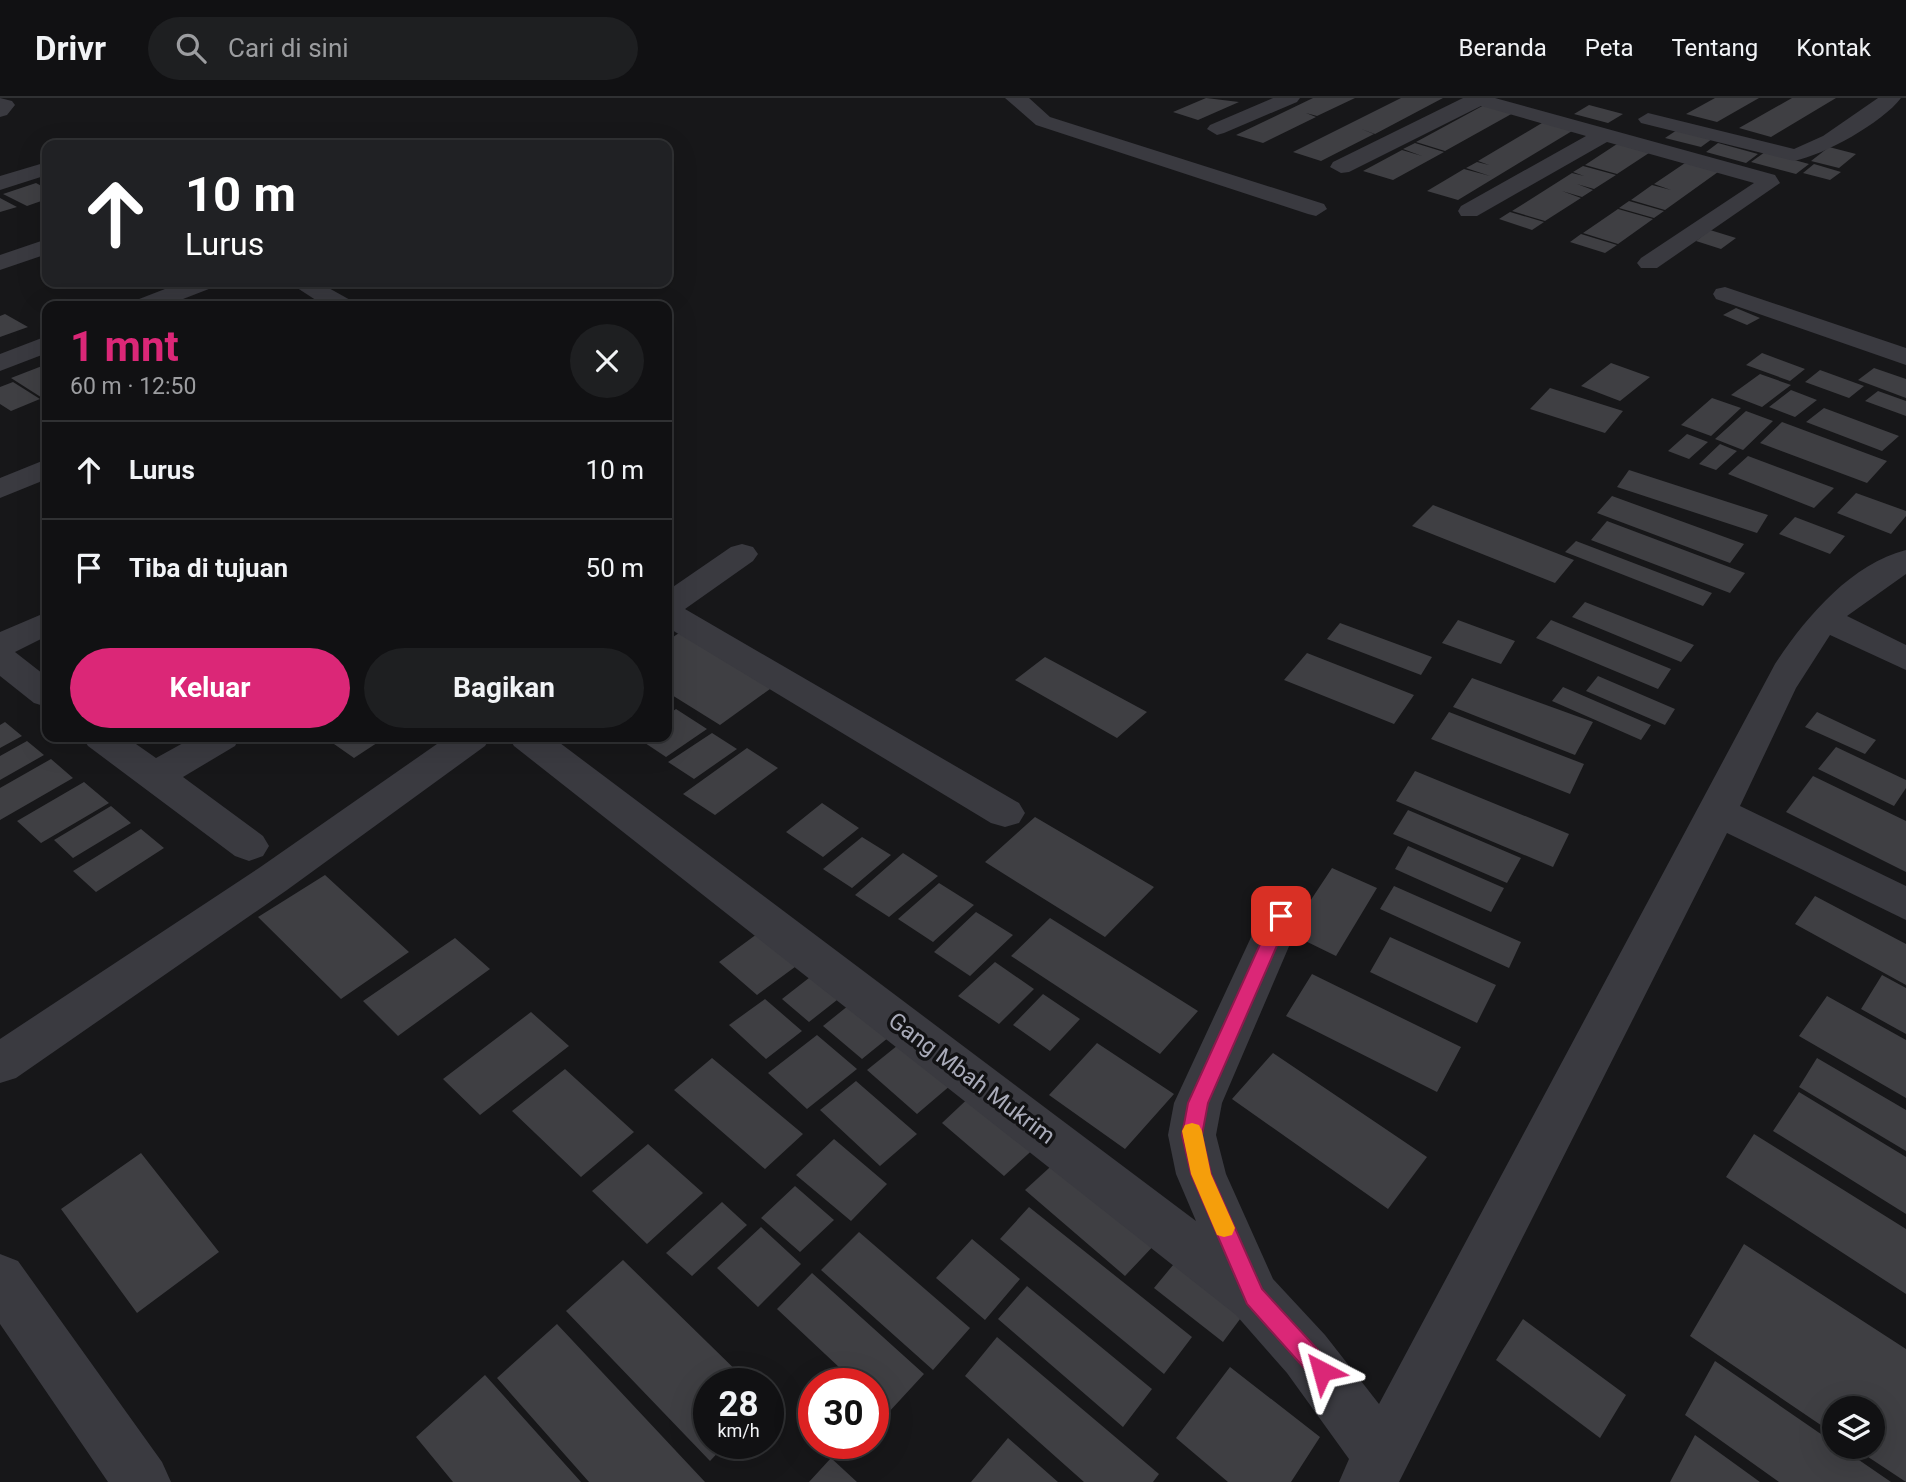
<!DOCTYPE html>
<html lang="id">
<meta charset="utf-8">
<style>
body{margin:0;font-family:Roboto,sans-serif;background:#1e1f21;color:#f1f3f6;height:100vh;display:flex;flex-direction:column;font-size:26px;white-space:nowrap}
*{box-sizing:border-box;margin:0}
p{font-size:23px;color:#9c9da0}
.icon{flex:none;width:38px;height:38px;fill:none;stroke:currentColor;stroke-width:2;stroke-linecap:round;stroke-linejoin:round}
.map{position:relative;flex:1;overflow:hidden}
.drawer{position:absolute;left:42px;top:203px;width:630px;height:441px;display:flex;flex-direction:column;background:#111113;border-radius:14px;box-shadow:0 7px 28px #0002,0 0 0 2px #303133}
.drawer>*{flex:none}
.top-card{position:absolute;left:42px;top:42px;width:630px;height:147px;border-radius:14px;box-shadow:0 7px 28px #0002,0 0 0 2px #303133;background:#202124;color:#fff;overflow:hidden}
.controls{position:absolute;left:1822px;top:1298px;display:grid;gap:14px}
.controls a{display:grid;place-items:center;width:63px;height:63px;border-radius:50%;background:#111113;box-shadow:0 7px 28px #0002,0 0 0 2px #303133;font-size:35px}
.speed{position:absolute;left:693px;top:1270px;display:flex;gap:14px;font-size:35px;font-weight:700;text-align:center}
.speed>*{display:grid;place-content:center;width:91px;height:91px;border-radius:50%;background:#111113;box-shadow:0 7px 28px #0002,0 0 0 2px #303133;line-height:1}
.speed small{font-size:18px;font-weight:400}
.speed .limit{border:10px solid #d22;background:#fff;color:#111}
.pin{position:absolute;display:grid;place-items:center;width:60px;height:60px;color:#fff;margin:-30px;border-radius:14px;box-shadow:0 4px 10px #0006}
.me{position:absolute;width:77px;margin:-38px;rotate:321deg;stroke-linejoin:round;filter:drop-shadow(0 0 5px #0008)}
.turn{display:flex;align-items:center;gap:24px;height:147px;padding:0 28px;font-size:32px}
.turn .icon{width:91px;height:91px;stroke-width:2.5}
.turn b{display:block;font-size:49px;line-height:60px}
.round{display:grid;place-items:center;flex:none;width:74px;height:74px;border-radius:37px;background:#1e1f21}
.head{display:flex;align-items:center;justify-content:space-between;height:119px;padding:0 28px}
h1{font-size:42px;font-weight:700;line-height:52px;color:#db2777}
.primary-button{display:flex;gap:14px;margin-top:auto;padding:14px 28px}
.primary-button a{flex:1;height:80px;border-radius:42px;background:#db2777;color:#fff;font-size:28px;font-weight:700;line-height:80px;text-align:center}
.primary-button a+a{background:#1e1f21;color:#f1f3f6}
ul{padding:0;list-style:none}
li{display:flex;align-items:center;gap:21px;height:98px;padding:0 28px;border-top:2px solid #303133}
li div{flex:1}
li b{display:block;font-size:26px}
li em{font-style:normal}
header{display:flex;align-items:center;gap:42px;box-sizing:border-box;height:98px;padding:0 35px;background:#111113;border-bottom:2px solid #303133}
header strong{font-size:33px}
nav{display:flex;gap:38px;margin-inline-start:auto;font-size:24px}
.search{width:490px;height:63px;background:#1e1f21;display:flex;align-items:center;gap:18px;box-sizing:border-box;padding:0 24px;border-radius:38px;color:#9c9da0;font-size:26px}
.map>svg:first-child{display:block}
</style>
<header>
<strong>Drivr</strong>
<div class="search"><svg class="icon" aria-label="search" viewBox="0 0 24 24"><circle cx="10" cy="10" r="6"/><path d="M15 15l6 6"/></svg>Cari di sini</div>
<nav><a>Beranda</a><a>Peta</a><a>Tentang</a><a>Kontak</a></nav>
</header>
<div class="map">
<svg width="1906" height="1384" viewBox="0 0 1906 1384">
<rect width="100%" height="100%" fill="#171719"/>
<path fill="#3f3f43" d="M1206 0 1239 4 1198 22 1173 14Z
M1313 0H1355L1317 18 1306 15 1316 19 1263 45 1236 37Z
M1401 0H1443L1375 36 1361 31 1374 36 1321 63 1293 54Z
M1715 0H1759L1717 24 1686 16Z
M1792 0H1836L1771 39 1739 30Z
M1486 6 1515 14 1445 53 1416 44Z
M1589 7 1623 16 1608 25 1574 16Z
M1547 22 1577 30 1458 102 1427 93 1464 71 1490 78 1466 70 1477 64 1489 67 1478 63Z
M1677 32 1712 41 1701 49 1665 40Z
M1415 45 1444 54 1393 82 1363 73 1402 52 1422 58 1403 51Z
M1718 45 1758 56 1746 65 1706 54Z
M1617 46 1649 55 1617 76 1585 67Z
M1829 49 1856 56 1839 70 1811 63Z
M1765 54 1809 66 1796 76 1751 64Z
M1685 65 1718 74 1665 112 1631 102 1652 87 1671 92 1654 86Z
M1814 66 1841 74 1830 82 1803 75Z
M1583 68 1616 77 1594 91 1577 86 1593 92 1582 99 1562 93 1581 100 1545 123 1512 113 1572 75 1584 78 1573 74Z
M36 85 47 91V101L27 108 3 96Z
M0 100 17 109 0 114Z
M1629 103 1664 113 1654 120 1619 110Z
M1618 111 1653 121 1618 146 1583 135Z
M1510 114 1544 124 1532 132 1499 121Z
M1710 132 1736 140 1721 151 1696 143Z
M1581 136 1617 147 1605 155 1570 144Z
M1736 210 1760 220 1747 227 1723 217Z
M5 216 28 229 0 239V218Z
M1762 255 1805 271 1790 283 1746 267Z
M1611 265 1650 279 1620 303 1581 288Z
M42 268 47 271V303L11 280Z
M1874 270 1906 281V300L1858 282Z
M1820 272 1864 288 1849 300 1805 284Z
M1760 276 1791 287 1762 309 1731 297Z
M13 284 40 301 11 313 0 306V289Z
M1550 290 1623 313 1605 335 1530 311Z
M1791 292 1817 302 1795 319 1769 309Z
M1878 293 1906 303V318L1865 303Z
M1712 300 1741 310 1711 338 1681 327Z
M1824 310 1899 338 1882 353 1806 324Z
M1746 313 1773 323 1743 352 1715 341Z
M1782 324 1887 363 1867 385 1760 345Z
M1687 336 1708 344 1689 361 1668 353Z
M1720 346 1737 353 1716 372 1699 366Z
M1748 358 1834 390 1814 410 1728 376Z
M1629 372 1768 417 1757 435 1617 389Z
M1856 395 1906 413V418L1891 436 1837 415Z
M1612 398 1744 446 1730 465 1597 415Z
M1433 407 1574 462 1555 485 1412 428Z
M1795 419 1845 438 1830 456 1779 436Z
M1607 423 1745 475 1730 495 1591 442Z
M1576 443 1712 495 1703 508 1565 454Z
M1585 504 1694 547 1681 564 1572 519Z
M1458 522 1515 543 1501 566 1442 545Z
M1551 522 1671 571 1658 591 1536 540Z
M1340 525 1432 559 1421 577 1327 541Z
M685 531 777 586 720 627 667 594V543Z
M1307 555 1414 597 1394 626 1284 582Z
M1045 559 1147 614 1117 640 1015 582Z
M1598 578 1675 611 1665 627 1586 593Z
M1472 580 1593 624 1575 657 1453 609Z
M1563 589 1651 627 1641 642 1552 603Z
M676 611 707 631 666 659 636 639H667V617Z
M1449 614 1584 666 1570 696 1431 641Z
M1817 614 1876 642 1865 656 1805 629Z
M5 624 22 638 0 650V627Z
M712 635 737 651 694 681 668 664Z
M324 639H386L354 660Z
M27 643 44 657 0 682V658Z
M1836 649 1906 682V690L1894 708 1818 671Z
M747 650 778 670 715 717 683 696Z
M51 661 73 680 0 722V690Z
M1415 673 1569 736 1553 769 1396 703Z
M1813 678 1906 723V774L1786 714Z
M84 684 109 705 41 745 17 723Z
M822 705 859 730 823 759 786 734Z
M111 708 131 725 73 760 54 742Z
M1408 712 1521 760 1507 785 1393 736Z
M1035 719 1154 789 1105 839 985 764Z
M141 731 164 750 96 794 73 773Z
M862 739 891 757 852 790 823 771Z
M1408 748 1504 790 1491 814 1395 771Z
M903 755 938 778 889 819 855 797Z
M1332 770 1377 790 1336 858 1289 835Z
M325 777 409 854 341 901 258 819Z
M939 785 974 807 933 844 898 821Z
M1394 788 1521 844 1509 870 1380 811Z
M1815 798 1906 846V887L1795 826Z
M976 814 1013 837 970 878 934 854Z
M1050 820 1198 913 1160 956 1011 858Z
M761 833 799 866 757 897 719 864Z
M1390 839 1496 887 1477 925 1370 874Z
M455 840 490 871 398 938 363 903Z
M995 864 1034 891 999 926 958 898Z
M823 869 851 891 809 924 782 901Z
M1312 876 1461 949 1437 994 1286 918Z
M1882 877 1906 890V936L1861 911Z
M1043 896 1080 921 1050 953 1013 927Z
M1827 898 1906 942V1000L1799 938Z
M859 899 899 931 862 961 823 928Z
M765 901 802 933 766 961 729 927Z
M531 914 569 948 480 1017 443 981Z
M817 937 857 971 807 1011 768 975Z
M908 939 958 981 917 1016 867 972Z
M1097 945 1174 996 1125 1051 1049 997Z
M1273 955 1427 1059 1388 1111 1232 1001Z
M712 960 803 1036 765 1071 674 992Z
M1817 960 1906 1012V1053L1799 989Z
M565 971 634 1034 581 1079 512 1013Z
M856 983 917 1036 880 1068 820 1012Z
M976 993 1039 1046 1004 1078 942 1025Z
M1799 994 1906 1059V1116L1773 1033Z
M1754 1036 1906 1131V1196L1726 1079Z
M834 1041 887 1086 851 1123 796 1077Z
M648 1046 703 1095 647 1146 592 1093Z
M141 1055 219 1154 137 1215 61 1111Z
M1060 1060 1159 1142 1125 1178 1025 1092Z
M795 1088 834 1122 800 1154 761 1120Z
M722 1104 747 1127 692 1178 666 1155Z
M1029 1109 1192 1239 1164 1276 1000 1141Z
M761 1129 801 1166 758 1209 717 1170Z
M859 1134 970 1230 933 1272 821 1172Z
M972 1141 1020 1181 985 1222 936 1180Z
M1744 1146 1906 1251V1384L1853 1349H1872V1311H1834V1336L1690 1238Z
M1178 1161 1246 1213 1223 1244 1154 1190Z
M623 1162 750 1286H709V1346H726L710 1363 566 1213Z
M812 1175 924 1276 888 1315 873 1301V1286H857L777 1211Z
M1027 1188 1152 1291 1123 1329 998 1221Z
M1523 1221 1626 1297 1600 1340 1496 1262Z
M557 1226 705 1384H589L497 1280Z
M997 1239 1159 1376 1153 1384H1084L965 1278Z
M1715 1263 1834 1345V1349H1840L1891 1384H1779L1685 1317Z
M1230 1269 1320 1339 1291 1384H1228L1176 1340Z
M485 1277 581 1384H453L416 1339Z
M1695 1337 1760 1384H1670Z
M1008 1340 1058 1384H971Z
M831 1360 857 1384H809Z"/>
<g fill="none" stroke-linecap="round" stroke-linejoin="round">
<path fill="#3a3a40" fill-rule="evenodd" d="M0 0 12 3 15 7 7 17 0 19Z
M1005 0H1029L1050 19 1324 106 1327 111 1316 118 1308 116 1036 27Z
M1273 0H1300L1297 4 1224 35 1217 37 1207 31 1210 27Z
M1463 0H1495L1775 77 1780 85 1657 170H1641L1637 165 1641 160 1754 85 1607 44 1477 118H1461L1458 113 1461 108 1586 38 1481 8 1349 74 1341 75 1330 69 1333 64Z
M1878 0H1901C1882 25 1824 57 1794 63L1641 25 1638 21 1648 15 1794 51 1823 38Z
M47 64V77L0 92V78Z
M47 141V156L0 172V157Z
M183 184H217L214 189 165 208H130L134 203Z
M288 184H318L352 203 356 208H325Z
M1725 189 1906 250V267L1716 201 1713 196 1716 191Z
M47 238V255L0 273V256Z
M47 361V381L0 400V380Z
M742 446 753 449 758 456 753 463 685 511 1019 705 1025 715 1019 725 1005 729 991 725 667 529V493L731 449Z
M1906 452V476L1847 518 1906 547V572L1830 537 1796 590 1740 708 1906 788V822L1727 735 1399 1384H1339L1349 1361 1287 1275 1236 1217 514 648 508 639H552L1196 1123 1176 1076 1168 1037 1174 1005 1266 807 1281 802 1296 807 1302 818 1222 1005 1216 1037 1226 1076 1273 1181 1325 1237 1379 1306 1775 566C1805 520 1851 466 1906 452Z
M47 514V538L15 554 47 579V609L34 605 0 578V534Z
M82 639H126L156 660 194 639H240L235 648 183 679 263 738 269 748 263 758 249 763 235 758 88 648Z
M447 639H491L485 648 287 792 16 980 0 985V941L259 770Z
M0 1156 18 1163 162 1364 171 1384H108L0 1226Z"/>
</g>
<path fill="#db2777" stroke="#8e194d" stroke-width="2" d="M1281 811 1290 818 1208 1005 1202 1037 1211 1076 1262 1191 1330 1265 1333 1273 1330 1281 1322 1285 1314 1281 1247 1206 1191 1076 1182 1037 1188 1005 1273 818Z"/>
<path fill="#f59e0b" d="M1192 1025 1199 1027 1202 1033 1211 1076 1235 1130 1232 1137 1224 1139 1217 1137 1191 1076 1182 1033 1185 1027Z"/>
<g text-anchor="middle" stroke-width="7" stroke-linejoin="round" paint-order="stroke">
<g font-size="23" fill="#a9abb9" stroke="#121214">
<text transform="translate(972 980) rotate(37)" y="8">Gang Mbah Mukrim</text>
</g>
</g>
</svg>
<div class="controls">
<a><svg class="icon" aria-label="layers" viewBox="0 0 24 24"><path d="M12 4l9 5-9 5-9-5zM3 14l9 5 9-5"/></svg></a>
</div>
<div class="speed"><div>28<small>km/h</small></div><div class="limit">30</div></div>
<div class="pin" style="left:1281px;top:818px;background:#d93025"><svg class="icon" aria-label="arrive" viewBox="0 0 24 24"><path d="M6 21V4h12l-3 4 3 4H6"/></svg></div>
<svg class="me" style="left:1322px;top:1273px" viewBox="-20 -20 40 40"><path d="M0-17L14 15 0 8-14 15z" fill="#db2777" stroke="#fff" stroke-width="4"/></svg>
<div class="top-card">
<div class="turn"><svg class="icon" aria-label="ahead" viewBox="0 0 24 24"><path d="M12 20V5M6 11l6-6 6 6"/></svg><div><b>10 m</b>Lurus</div></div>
</div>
<section class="drawer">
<div class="head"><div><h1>1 mnt</h1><p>60 m · 12:50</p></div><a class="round"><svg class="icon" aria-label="close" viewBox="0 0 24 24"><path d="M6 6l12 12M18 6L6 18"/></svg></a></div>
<ul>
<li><svg class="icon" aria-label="ahead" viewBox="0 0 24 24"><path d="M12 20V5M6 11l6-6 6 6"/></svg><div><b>Lurus</b></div><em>10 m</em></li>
<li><svg class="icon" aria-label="arrive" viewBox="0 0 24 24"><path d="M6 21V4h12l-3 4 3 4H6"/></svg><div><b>Tiba di tujuan</b></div><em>50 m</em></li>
</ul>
<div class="primary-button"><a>Keluar</a><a>Bagikan</a></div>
</section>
</div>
